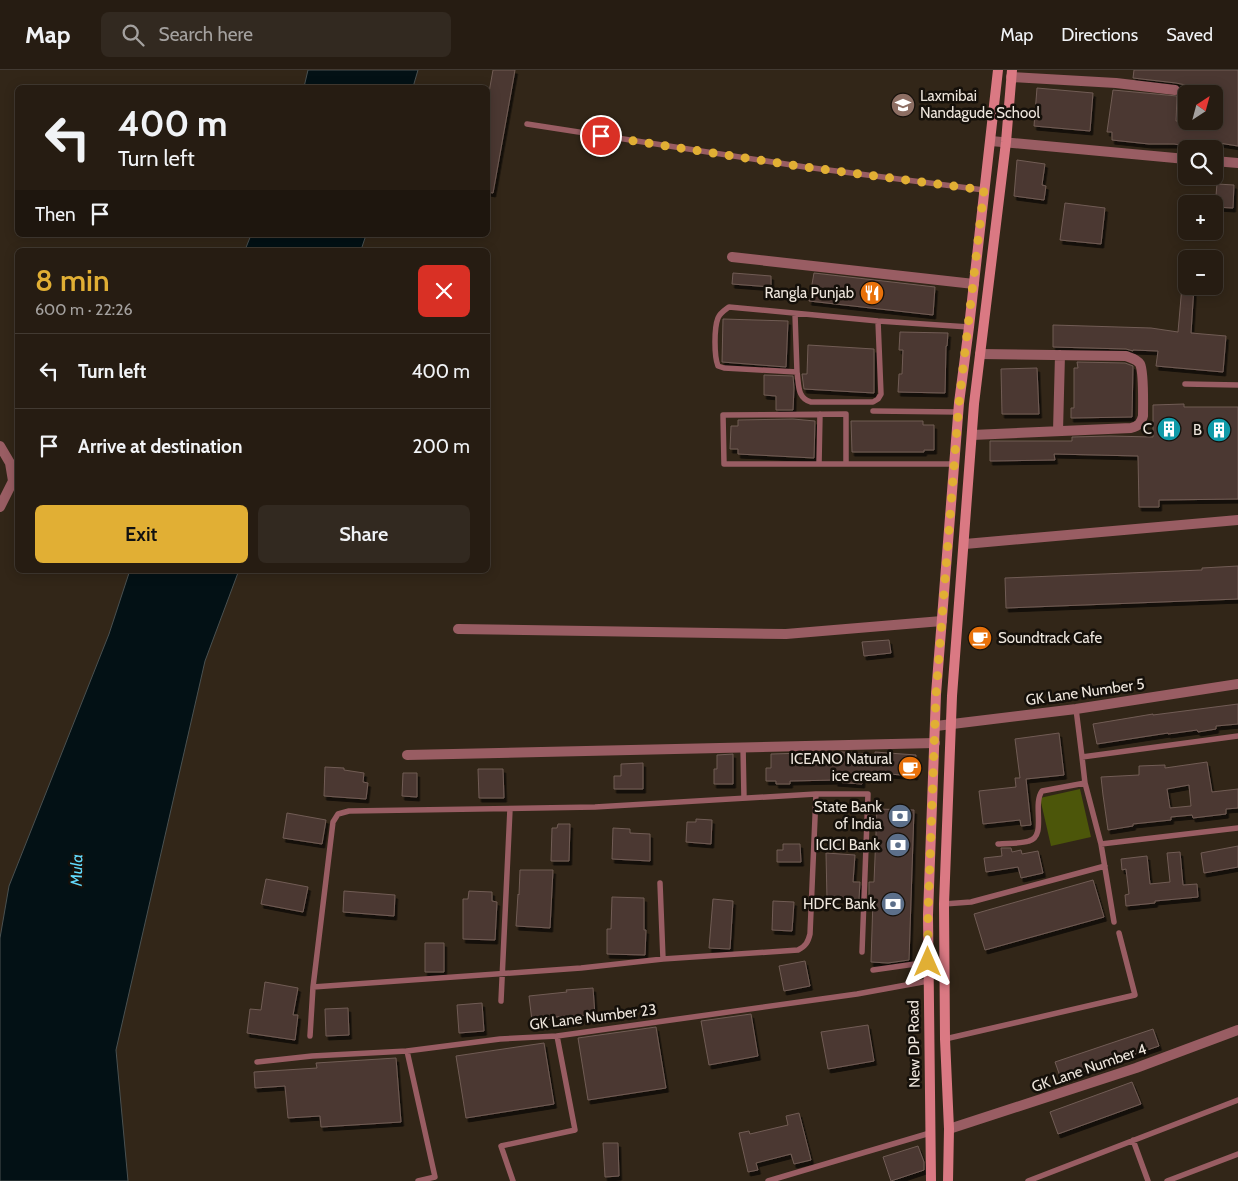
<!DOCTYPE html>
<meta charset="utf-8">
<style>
body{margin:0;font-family:Cabin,sans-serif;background:#322920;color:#f1f3f6;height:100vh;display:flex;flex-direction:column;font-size:19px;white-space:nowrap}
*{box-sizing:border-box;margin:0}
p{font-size:16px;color:#a4a19f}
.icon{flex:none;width:28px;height:28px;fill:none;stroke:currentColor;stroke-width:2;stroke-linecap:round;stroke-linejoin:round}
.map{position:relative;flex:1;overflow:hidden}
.panel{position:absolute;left:15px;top:178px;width:475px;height:325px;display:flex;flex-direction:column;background:#261c12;border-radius:8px;box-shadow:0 2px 12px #0003,0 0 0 1px #423a32}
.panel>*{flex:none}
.banner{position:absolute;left:15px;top:15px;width:475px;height:152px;border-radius:8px;box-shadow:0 2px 12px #0003,0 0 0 1px #423a32;background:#261c12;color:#f1f3f6;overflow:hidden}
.needle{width:32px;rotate:36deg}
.controls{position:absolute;left:1178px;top:15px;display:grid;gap:10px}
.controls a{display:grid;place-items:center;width:45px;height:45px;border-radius:8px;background:#261c12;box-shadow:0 2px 12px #0003,0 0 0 1px #423a32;font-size:25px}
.pin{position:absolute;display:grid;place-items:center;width:42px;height:42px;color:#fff;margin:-21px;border:2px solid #fff;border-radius:50%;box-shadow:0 1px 5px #0007}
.me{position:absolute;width:55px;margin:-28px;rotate:0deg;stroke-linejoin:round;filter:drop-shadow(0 0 4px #0008)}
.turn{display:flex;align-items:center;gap:18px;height:105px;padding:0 20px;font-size:22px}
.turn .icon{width:65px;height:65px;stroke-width:2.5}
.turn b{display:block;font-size:35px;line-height:42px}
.then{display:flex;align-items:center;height:48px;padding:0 20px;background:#0003;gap:10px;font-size:19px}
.round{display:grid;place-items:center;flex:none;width:52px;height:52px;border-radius:8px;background:#322920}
.headline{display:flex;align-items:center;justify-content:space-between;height:85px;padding:0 20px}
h1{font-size:30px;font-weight:600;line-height:38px;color:#e1af34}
.button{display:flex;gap:10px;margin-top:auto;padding:10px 20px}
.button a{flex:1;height:58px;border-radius:8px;background:#e1af34;color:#111;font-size:20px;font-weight:600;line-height:58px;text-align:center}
.button a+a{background:#322920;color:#f1f3f6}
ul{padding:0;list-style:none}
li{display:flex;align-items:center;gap:15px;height:75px;padding:0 20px;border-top:1px solid #423a32}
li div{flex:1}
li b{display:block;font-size:19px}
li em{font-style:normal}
header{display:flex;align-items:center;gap:30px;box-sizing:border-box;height:70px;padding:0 25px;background:#261c12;border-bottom:1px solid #423a32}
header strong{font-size:24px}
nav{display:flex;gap:28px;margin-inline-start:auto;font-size:18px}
.search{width:350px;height:45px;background:#322920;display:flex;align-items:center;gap:12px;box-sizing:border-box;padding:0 18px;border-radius:8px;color:#a4a19f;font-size:19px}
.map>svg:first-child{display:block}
</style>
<header>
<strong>Map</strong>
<div class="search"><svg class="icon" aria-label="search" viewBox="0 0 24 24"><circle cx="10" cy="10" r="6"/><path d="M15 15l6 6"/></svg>Search here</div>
<nav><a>Map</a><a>Directions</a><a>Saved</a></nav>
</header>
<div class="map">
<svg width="1238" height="1111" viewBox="0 0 1238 1111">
<defs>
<filter id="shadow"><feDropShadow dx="2.5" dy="4" stdDeviation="0" flood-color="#0009"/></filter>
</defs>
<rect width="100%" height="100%" fill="#322618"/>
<path fill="#4c560a" d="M1080 719 1091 767 1051 776 1040 728Z"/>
<path fill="#031115" stroke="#4a5151" d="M308 0H418L413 17H304Z
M251 165H366L361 180H245Z
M130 500H239L205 591 116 980 128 1111H0V868L9 816 109 564Z"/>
<path fill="#4b3831" stroke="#715c55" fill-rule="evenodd" filter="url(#shadow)" d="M493 0H515L493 123 488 122V28Z
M1134 0H1238V76L1219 73 1218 80 1174 74H1149L1112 70V62H1107L1113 20 1177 26 1176 51H1214V21L1176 13 1133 8Z
M1037 18 1093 23 1090 61 1034 56Z
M1017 90 1045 94 1042 115 1046 116 1044 130 1014 126Z
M1217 114 1234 115 1233 138 1215 137Z
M1065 133 1105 138 1101 174 1060 170Z
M733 203 771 206V217L732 214Z
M814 203 935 217 933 245 809 231Z
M1182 216H1194L1191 263 1226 266 1223 302 1156 296 1158 281 1133 280V281L1126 279 1053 277V255L1151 258 1178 262Z
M723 249 788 251 786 297 722 292Z
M900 262 948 263 947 276H946L945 323 898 322 899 304H902L903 280H899Z
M808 275 874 279V323L804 319 802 304H807Z
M1077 292 1125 293 1133 296 1132 347 1071 348V338H1074V298H1078Z
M1037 298 1039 344H1002L1001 299Z
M764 305 793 306 794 318 793 340H776V326L764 325Z
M1184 334V337H1238V429L1159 430V437H1139L1138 386 1054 384 1055 390 990 391V371H1072V367L1110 366 1153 367V335Z
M793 349 815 351 814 388 738 384V379H730L731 356H738V350Z
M851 351H923V355H934V380H924V382H852Z
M1238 496V529L1006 538 1005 508 1202 500V498Z
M889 570 891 583 864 586 862 572Z
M1238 634V654L1216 656V659L1198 662 1197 660 1168 664V663L1097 674 1093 654 1153 644V645Z
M1059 663 1064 705 1026 709 1031 755 1021 756 1020 750 983 754 979 721 1016 717 1015 708H1020L1015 669Z
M843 682 875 685V682L916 685 915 706 863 702 862 714 835 712 836 710 790 711V714H776V711H766V698H771V684Z
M733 684V714H714V699H717V685Z
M1207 692 1212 722 1238 719V738L1226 739V744L1193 748 1192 745 1171 747V750L1133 754V756L1108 760 1103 725 1101 707 1139 705V696L1165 695V698ZM1189 715 1191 736 1170 738 1167 719Z
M643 693V719H614V706H621V694Z
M325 697 344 698V700L364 703 363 712 368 713 366 729 324 726Z
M478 699H503L504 728H479Z
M403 703H417V727L402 726Z
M877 739 914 740 909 890 888 893 871 892 873 829H869V812H874Z
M287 743 326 750 322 774 283 768Z
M696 749 712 750 711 774 686 772 687 752H696Z
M558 754H570L569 791H551L552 758H557Z
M613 758 630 759V763L650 764V791L612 789Z
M783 774H800L801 792H777V780H783Z
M1238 776V797L1204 803 1201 783Z
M1001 778H1011L1012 782 1021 780 1022 784 1038 781 1043 803 1021 808 1018 797 986 802 984 788 1002 786Z
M1180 782 1183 815 1197 814 1198 827 1155 831V833L1126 836 1125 825 1129 824 1126 799 1122 800 1121 789 1147 786 1150 814 1170 812 1167 783Z
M826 783 855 785 853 812H860L859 829H827Z
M520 800H553L550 858 516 856 518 824 519 825Z
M266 809 308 817 303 842 261 834Z
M1093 810 1104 847 985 880 974 844Z
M344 821 395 825 394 846 343 842Z
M469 821 492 822V831L497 832 495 870 463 869V829H468Z
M612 827 644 828V860H646L645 885 607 884V859H611Z
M713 829 733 831 730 879 709 878Z
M773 831 794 832 792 861 772 860Z
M425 873H444V902H425Z
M805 891 810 916 784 921 779 896Z
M265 912 298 918 293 945H298L295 970 247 963 250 939 261 940Z
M593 918 595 945 554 947V949L532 951 529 926 567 922 566 920Z
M482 933 484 961 459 963 457 935Z
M348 938 349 965 326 966 325 939Z
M751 944 758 986 709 995 701 951Z
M868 955 874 991 828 999 821 962Z
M656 957 666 1018 588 1030 578 968Z
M1153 959 1159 976 1061 1009 1055 992Z
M544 973 554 1034 466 1048 456 986Z
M396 988 401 1052 321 1057 320 1046 288 1048 285 1016 255 1018 254 1002 317 998 316 993Z
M1132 1012 1141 1034 1058 1064 1050 1042Z
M799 1043 811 1090 794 1094 791 1084 756 1093 758 1100 748 1102 739 1063 749 1061 750 1064 788 1055 786 1046Z
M603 1073H618L619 1106 605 1107Z
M918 1076 924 1092V1100L891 1111 883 1087Z"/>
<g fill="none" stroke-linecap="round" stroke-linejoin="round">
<path stroke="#995d63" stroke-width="5.5" d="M527 54 805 97 984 120
M795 244 797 302
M878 251 881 324 878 329 873 332H811C797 328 799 315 797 302L724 298 718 296C714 286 714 258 718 248 720 243 725 240 729 237L878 251 969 257
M1185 314 1238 315
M873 341 958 342
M819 394 820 344
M846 394V344L723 345 724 394C801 394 877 394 954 394
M1076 639 1082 687
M743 676 744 728
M998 774C1007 773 1020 774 1029 771 1047 766 1032 735 1042 721L1085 713
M1101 774 1238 758
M660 813 663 889
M944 834 971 832 1105 796
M1114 852 1101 774 1085 713 1082 687 1238 666
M873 900 929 892
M313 917 581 898 663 889 798 880C806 876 808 872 810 864L816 724
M501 931 510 739
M310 966 313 917 333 752 338 744 349 741 595 737 816 724H868L862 882
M945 969 1135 925 1119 863
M407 981 435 1107 418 1111
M257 992 312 986 407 981 500 969 557 966 857 924 928 911
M1133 1070 1148 1111
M513 1111 501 1076 575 1060 557 966
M768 1111 930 1063
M1028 1111 1238 1030
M1167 1111 1238 1084"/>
<path stroke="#995d63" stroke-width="10" d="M1011 7 1116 13 1175 20
M991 71 1186 89
M1214 91 1238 93
M732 187 974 214
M1058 361 1060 285
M972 365 1131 358C1139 356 1141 353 1143 346 1143 335 1144 302 1140 294 1137 289 1131 288 1126 286L980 284
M0 376 10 393 13 411 0 437
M965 474 1238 450
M458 559 786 564 942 551
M936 656 1076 639 1238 614
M407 685 935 673
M949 1059 1136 998 1238 960"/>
<path stroke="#da7983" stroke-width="10" d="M931 1111 928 845 936 624 959 333 969 257 998 0
M948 1111 949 1059 945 969 944 834 952 626 974 334 1006 72 1012 0"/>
</g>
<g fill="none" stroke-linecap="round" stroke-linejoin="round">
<path stroke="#e1af34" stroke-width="9" stroke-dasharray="0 16.2" d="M601 66 805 97 984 120 959 333 936 624 928 845V892"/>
</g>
<defs>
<g id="school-disc" transform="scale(1.25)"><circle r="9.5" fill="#8d6e63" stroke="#15100a"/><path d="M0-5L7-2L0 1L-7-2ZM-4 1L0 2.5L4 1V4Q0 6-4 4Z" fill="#fff"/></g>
<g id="restaurant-disc" transform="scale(1.25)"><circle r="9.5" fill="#e8710a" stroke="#15100a"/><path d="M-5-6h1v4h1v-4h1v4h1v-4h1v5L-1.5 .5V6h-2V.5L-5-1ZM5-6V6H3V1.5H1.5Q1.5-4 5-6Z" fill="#fff"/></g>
<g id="building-disc" transform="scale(1.25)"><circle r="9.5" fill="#0f9aa8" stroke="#15100a"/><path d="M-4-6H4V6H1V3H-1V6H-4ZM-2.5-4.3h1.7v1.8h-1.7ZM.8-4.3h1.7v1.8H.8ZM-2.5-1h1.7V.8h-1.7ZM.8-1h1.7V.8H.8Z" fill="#fff"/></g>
<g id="cafe-disc" transform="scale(1.25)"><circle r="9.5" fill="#e8710a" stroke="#15100a"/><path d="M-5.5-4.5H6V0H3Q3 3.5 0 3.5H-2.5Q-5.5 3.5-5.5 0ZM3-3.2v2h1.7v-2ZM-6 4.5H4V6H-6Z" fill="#fff"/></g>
<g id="bank-disc" transform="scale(1.25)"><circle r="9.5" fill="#5c6f8a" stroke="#15100a"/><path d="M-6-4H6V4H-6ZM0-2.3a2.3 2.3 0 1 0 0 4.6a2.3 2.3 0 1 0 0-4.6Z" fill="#fff"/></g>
</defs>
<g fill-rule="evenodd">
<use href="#school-disc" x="903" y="35"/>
<use href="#restaurant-disc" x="872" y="223"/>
<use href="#building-disc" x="1169" y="359"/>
<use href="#building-disc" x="1219" y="360"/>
<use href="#cafe-disc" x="980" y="568"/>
<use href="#cafe-disc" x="910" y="698"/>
<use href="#bank-disc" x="900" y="746"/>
<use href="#bank-disc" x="898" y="775"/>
<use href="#bank-disc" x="893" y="834"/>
</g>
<g text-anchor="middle" stroke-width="5" stroke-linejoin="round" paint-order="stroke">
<g font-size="15" fill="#eee6dd" stroke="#15100a" text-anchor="end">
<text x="920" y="31" text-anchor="start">Laxmibai<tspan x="920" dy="17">Nandagude School</tspan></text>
<text x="854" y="228">Rangla Punjab</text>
<text x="1152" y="364">C</text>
<text x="1202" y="365">B</text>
<text x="998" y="573" text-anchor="start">Soundtrack Cafe</text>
<text x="892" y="694">ICEANO Natural<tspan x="892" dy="17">ice cream</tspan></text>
<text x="882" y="742">State Bank<tspan x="882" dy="17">of India</tspan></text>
<text x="880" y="780">ICICI Bank</text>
<text x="876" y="839">HDFC Bank</text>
</g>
<g font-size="15" fill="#eee6dd" stroke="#15100a">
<text transform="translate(1085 622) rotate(-8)" y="5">GK Lane Number 5</text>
<text transform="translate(593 947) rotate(-7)" y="5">GK Lane Number 23</text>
<text transform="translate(914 974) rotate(-91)" y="5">New DP Road</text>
<text transform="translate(1089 998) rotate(-19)" y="5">GK Lane Number 4</text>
</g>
<g font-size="16" font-style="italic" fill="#62dafc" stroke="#15100a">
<text transform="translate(76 800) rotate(-89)" y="6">Mula</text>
</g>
</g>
</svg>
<div class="controls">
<a><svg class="needle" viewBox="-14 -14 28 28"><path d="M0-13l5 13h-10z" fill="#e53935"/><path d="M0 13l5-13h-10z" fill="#a4a19f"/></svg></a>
<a><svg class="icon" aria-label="search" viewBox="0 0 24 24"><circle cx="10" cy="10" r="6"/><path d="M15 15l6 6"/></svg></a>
<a>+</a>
<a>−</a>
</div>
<div class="pin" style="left:601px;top:66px;background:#d93025"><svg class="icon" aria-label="arrive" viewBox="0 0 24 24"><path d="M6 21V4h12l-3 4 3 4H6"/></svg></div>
<svg class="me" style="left:928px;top:892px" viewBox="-20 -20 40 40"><path d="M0-17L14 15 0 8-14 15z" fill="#e1af34" stroke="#fff" stroke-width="4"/></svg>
<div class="banner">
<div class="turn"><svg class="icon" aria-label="left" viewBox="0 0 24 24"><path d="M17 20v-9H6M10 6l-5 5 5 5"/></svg><div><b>400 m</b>Turn left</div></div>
<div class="then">Then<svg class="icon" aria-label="arrive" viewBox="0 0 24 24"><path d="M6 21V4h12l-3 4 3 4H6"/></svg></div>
</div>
<section class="panel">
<div class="headline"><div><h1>8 min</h1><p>600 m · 22:26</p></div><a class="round" style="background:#d93025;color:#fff"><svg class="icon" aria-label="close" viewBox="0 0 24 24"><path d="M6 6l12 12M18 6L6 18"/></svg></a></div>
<ul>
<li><svg class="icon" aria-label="left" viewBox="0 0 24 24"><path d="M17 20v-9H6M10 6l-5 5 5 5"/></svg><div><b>Turn left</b></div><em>400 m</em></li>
<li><svg class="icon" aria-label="arrive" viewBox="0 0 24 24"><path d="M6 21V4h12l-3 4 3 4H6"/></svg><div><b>Arrive at destination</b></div><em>200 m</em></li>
</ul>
<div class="button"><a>Exit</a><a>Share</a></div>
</section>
</div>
